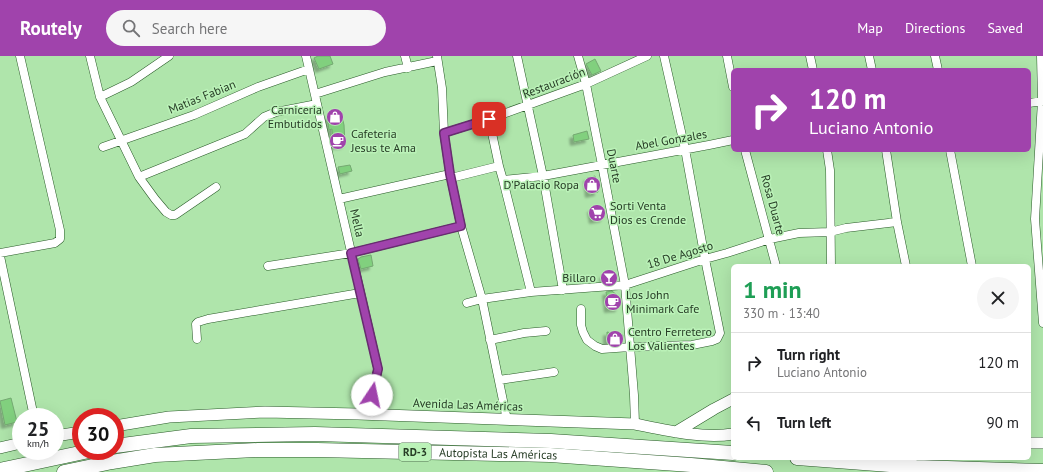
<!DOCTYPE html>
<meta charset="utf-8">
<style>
body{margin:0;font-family:"PT Sans",sans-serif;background:#f6f6f6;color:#202124;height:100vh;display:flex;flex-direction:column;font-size:15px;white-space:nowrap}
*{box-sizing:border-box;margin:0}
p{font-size:13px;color:#757577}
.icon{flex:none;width:22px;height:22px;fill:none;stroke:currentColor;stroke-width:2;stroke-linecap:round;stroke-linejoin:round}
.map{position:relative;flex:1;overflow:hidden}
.panel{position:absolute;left:731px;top:208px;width:300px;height:196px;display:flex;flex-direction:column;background:#fff;border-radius:6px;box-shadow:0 4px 16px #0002}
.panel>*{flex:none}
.banner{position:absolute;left:731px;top:12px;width:300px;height:84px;border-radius:6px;box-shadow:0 4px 16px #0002;background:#a043ac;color:#fff;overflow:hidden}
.speed{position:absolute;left:12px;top:352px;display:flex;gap:8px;font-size:20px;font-weight:700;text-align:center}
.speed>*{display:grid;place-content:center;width:52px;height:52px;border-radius:50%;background:#fff;box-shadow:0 4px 16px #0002;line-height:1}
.speed small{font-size:10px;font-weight:400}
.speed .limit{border:6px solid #d22;background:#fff;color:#111}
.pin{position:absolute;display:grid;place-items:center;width:34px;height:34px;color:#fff;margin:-17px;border-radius:8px;box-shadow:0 2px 6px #0006}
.me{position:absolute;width:44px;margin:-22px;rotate:11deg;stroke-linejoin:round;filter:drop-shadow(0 0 3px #0008)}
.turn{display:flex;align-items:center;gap:14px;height:84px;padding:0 12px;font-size:18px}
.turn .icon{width:52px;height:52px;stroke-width:2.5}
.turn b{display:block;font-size:28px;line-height:34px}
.round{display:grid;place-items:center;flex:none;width:42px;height:42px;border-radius:21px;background:#f6f6f6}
.head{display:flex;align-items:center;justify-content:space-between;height:68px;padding:0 12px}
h1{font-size:24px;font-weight:700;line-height:30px;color:#1e9e55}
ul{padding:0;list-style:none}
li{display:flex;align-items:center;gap:12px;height:60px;padding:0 12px;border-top:1px solid #e0e0e0}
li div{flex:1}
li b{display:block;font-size:15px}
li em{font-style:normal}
header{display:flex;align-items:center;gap:24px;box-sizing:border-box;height:56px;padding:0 20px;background:#a043ac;color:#fff}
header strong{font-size:19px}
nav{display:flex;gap:22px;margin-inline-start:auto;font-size:14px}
.search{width:280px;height:36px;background:#f6f6f6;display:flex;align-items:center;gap:10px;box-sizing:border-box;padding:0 14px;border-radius:22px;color:#757577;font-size:15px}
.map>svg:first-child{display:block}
</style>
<header>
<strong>Routely</strong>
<div class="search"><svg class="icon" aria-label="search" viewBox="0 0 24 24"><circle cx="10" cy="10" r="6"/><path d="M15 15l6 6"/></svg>Search here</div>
<nav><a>Map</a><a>Directions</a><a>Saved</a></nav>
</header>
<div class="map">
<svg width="1043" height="416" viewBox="0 0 1043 416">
<defs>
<filter id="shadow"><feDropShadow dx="-3.5" dy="3.5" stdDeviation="1" flood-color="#0004"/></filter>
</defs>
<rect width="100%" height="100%" fill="#afe5ab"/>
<path fill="#81d07e" stroke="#74a871" filter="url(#shadow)" d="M318 0H330L333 8 319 13 314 2Z
M595 3 601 15 592 19 586 8Z
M341 56 344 69 345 89 333 90 332 73 329 74 327 60Z
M587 75 589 83 574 86 573 79Z
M350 109 352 115 340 118 338 111Z
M595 120 598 136 589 138 587 122Z
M602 151 604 162 593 164 591 153Z
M371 199 373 210 361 213 358 203 361 201Z
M614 217 615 224 604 225 603 219Z
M612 235 618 240 619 252 608 253 606 236Z
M607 276 623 279 622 286H607Z
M11 342 17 366 5 369 0 345Z"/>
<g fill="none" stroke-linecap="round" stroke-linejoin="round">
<g stroke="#295b28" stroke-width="9">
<path id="street" d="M90 0 100 41 139 121 155 143 166 156 171 159H175L216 131
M306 0 378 313 372 339 358 358
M405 0 408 12
M437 0 442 32 444 77 450 118 461 170 482 243 507 364
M517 0 543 120 563 234
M578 0 586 28 602 109 625 229 634 339 635 368
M727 0 733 31
M810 0 813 14
M869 0 872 14
M935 0 938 14
M1041 0 1042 45 1035 163 1043 267
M315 38 385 16 437 5
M100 41 131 26 169 0
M1029 47 1043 45
M489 63 499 110
M444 77 489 63 586 28 647 0
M103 91 194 59 258 31 309 13
M745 94 776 210
M827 94 830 114 831 210
M886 94 897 166 906 210
M950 94 972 210
M139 121 245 78 264 61 276 56 317 48
M451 122 499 110 503 124 543 120 709 89 733 84
M503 124 531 236
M339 143 450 118
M0 197 55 187 60 183V174L20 0
M0 200 34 361
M268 210 351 197 461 170
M467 247 482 243 531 236 625 229 705 203 727 197 770 183 799 177 830 176 846 172 897 166
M581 253V269L583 276 587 284 595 290 602 293 630 291 692 289 712 285 717 283 720 277 705 203 685 93 664 0
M197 283 196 268 198 266 208 263 360 237
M490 284 524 277 546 275
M499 324 554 316"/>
</g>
<g stroke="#295b28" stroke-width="12">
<path id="secondary" d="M115 370 169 361 265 356 358 358 635 368C665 374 703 383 733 378
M676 376 714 353 733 343
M55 380 81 376
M1029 387H1043
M0 392 21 387"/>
</g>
<g stroke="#295b28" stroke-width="15">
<g id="highway">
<path d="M115 390 191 380 315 378 551 385 733 397"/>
<path d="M797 402 916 411 1043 415"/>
<path d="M0 414 89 395"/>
<path id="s1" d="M64 416 112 406 155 399 258 394H317L550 399 691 409 766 416"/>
</g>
</g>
<use href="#street" stroke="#fff" stroke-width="8"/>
<use href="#secondary" stroke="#fff" stroke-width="11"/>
<use href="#highway" stroke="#fff" stroke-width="14"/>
</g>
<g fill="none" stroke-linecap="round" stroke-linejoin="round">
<g stroke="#682c70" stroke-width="10">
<path id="route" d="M372 339 378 313 351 197 461 170 450 118 444 77 489 63"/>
</g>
<use href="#route" stroke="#a043ac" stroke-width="7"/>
</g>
<defs>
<g id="shop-disc" transform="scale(0.9)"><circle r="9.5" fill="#a043ac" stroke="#bbf2b8"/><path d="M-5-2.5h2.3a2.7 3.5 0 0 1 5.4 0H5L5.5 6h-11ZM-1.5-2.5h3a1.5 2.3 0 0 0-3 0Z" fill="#fff"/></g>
<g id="cafe-disc" transform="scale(0.9)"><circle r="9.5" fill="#a043ac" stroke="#bbf2b8"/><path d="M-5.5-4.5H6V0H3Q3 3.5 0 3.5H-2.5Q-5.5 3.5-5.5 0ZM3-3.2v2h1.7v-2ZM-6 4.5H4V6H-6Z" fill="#fff"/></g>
<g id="supermarket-disc" transform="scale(0.9)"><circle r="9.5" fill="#a043ac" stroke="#bbf2b8"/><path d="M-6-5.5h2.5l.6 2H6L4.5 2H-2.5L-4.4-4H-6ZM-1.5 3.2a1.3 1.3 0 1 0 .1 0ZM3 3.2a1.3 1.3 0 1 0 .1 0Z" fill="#fff"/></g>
<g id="bar-disc" transform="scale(0.9)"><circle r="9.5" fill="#a043ac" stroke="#bbf2b8"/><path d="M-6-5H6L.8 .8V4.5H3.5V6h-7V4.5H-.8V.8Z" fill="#fff"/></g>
</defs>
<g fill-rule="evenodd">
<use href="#shop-disc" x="335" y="61"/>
<use href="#cafe-disc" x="338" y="85"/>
<use href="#shop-disc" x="592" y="129"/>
<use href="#supermarket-disc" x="597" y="157"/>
<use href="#bar-disc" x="609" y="222"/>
<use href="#cafe-disc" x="613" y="246"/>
<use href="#shop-disc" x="615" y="283"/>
</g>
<g text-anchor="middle" stroke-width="3" stroke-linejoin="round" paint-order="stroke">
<rect fill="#bbf2b8" stroke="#537352" stroke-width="1" x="399" y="387" width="32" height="18" rx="3"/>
<g font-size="11" font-weight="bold" fill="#273d26">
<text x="415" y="400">RD-3</text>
</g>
<g font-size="12" fill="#273d26" stroke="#bbf2b8">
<text transform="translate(554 27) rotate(-21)" y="4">Restauración</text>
<text transform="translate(202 41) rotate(-22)" y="4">Matias Fabian</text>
<text transform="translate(671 84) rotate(-10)" y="4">Abel Gonzales</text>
<text transform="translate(614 110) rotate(79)" y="4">Duarte</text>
<text transform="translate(773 149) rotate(75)" y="4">Rosa Duarte</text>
<text transform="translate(357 167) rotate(77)" y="4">Mella</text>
<text transform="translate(680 199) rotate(-17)" y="4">18 De Agosto</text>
<text transform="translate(468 349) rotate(2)" y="4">Avenida Las Américas</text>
<text dy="4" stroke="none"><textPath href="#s1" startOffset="436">Autopista Las Américas</textPath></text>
</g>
<g font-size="12" fill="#273d26" stroke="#bbf2b8" text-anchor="start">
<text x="322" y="58" text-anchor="end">Carniceria<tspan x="322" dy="14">Embutidos</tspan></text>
<text x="351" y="82">Cafeteria<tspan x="351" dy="14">Jesus te Ama</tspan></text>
<text x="579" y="133" text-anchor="end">D'Palacio Ropa</text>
<text x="610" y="154">Sorti Venta<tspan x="610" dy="14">Dios es Crende</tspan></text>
<text x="596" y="226" text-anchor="end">Billaro</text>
<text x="626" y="243">Los John<tspan x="626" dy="14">Minimark Cafe</tspan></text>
<text x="628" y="280">Centro Ferretero<tspan x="628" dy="14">Los Valientes</tspan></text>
</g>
</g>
</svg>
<div class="speed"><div>25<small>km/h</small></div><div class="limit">30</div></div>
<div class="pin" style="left:489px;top:63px;background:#d93025"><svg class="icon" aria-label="arrive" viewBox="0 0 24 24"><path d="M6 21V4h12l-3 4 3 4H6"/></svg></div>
<svg class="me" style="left:372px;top:339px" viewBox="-20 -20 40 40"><circle r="19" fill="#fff"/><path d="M0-13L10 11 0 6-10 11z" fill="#a043ac"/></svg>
<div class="banner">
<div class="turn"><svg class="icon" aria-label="right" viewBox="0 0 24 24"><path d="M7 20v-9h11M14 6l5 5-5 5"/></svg><div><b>120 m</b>Luciano Antonio</div></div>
</div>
<section class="panel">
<div class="head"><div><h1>1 min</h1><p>330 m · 13:40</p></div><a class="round"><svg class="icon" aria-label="close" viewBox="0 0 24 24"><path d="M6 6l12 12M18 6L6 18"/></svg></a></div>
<ul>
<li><svg class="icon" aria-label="right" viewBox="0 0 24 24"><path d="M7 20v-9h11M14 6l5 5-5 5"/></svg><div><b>Turn right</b><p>Luciano Antonio</p></div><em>120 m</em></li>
<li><svg class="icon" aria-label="left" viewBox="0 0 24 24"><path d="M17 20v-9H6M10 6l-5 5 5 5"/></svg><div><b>Turn left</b></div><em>90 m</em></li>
</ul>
</section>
</div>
